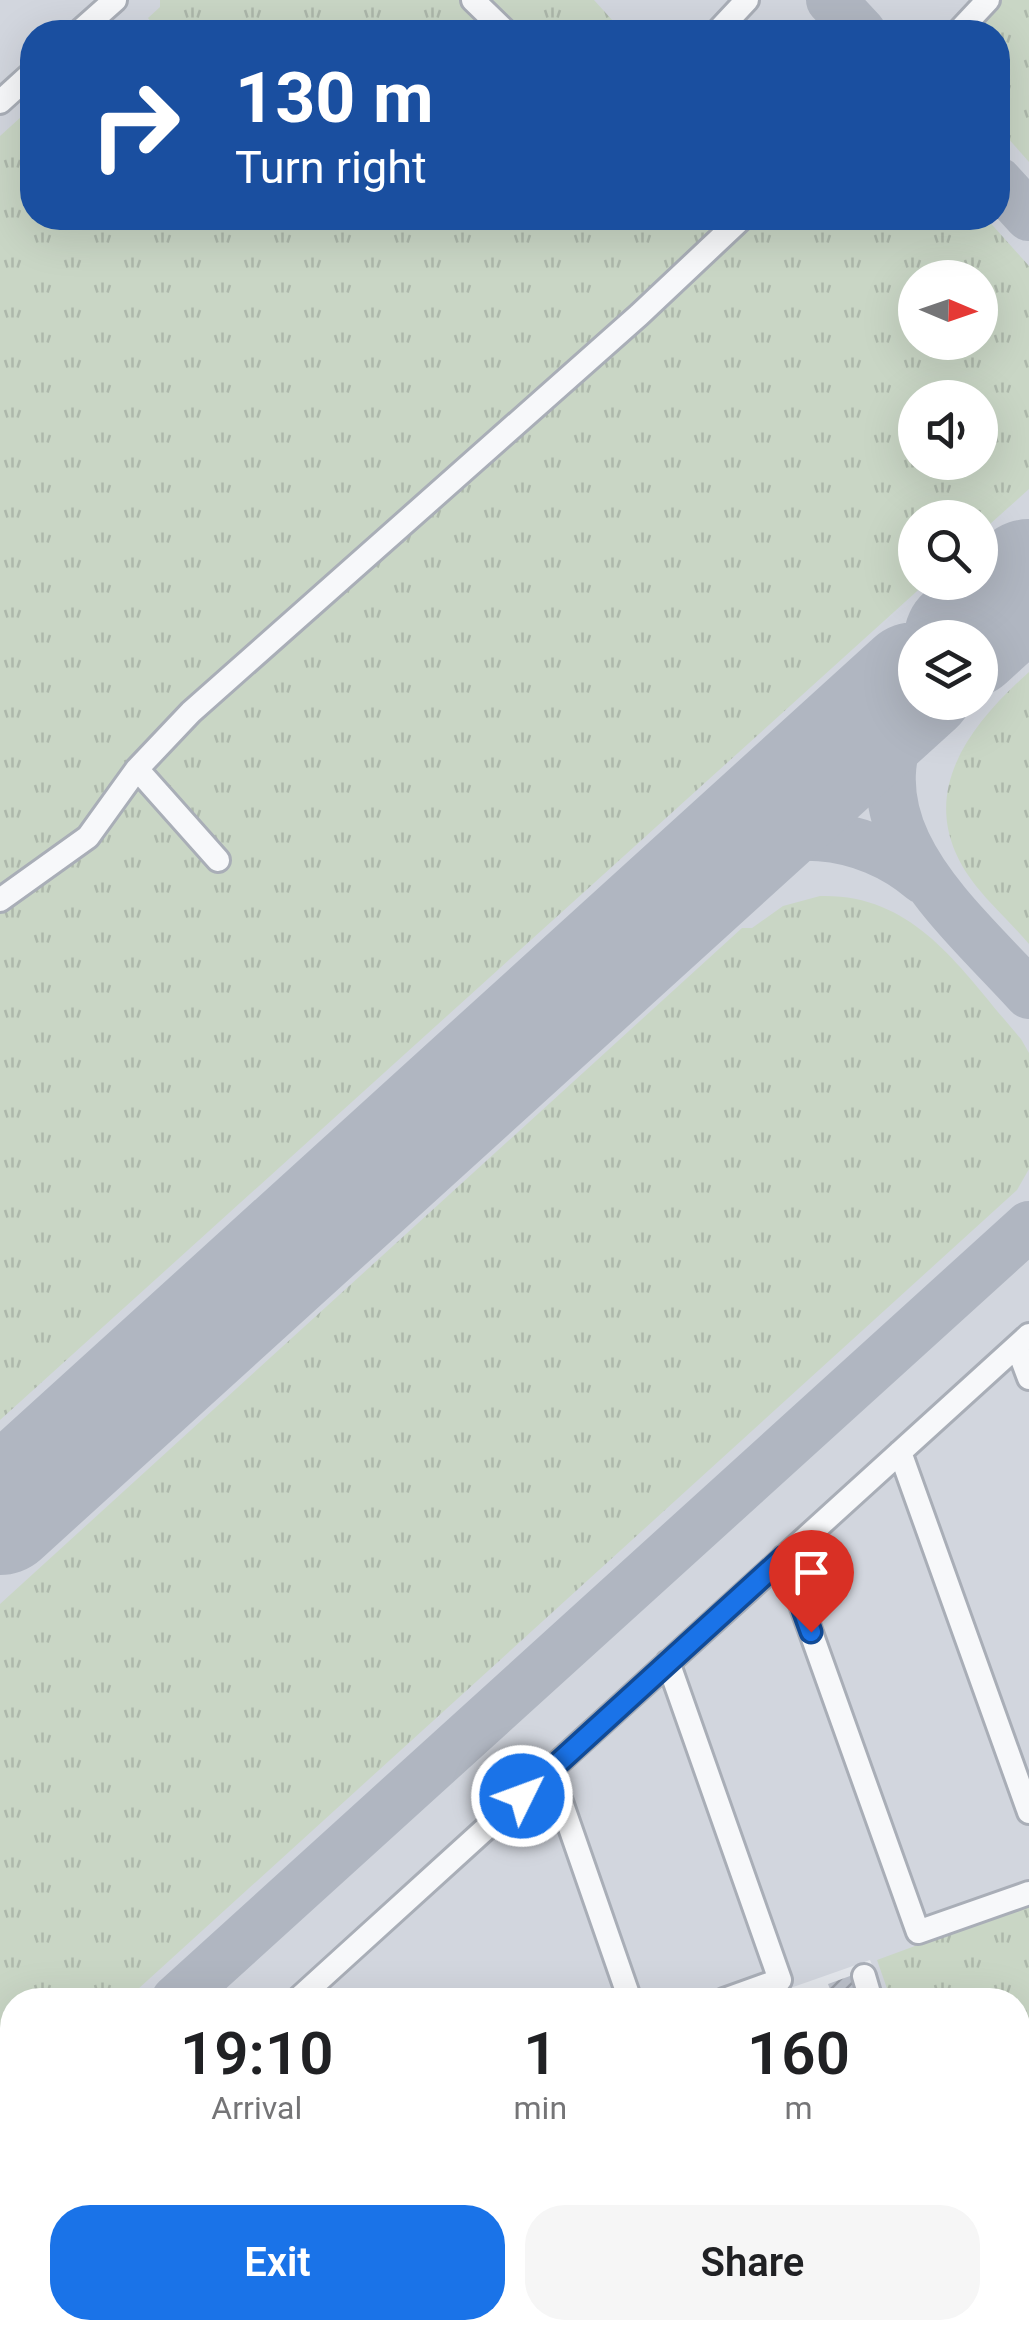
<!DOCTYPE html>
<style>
body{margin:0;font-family:Roboto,sans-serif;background:#f6f6f6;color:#202124;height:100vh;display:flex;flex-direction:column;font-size:38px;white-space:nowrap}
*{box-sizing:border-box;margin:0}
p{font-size:32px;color:#757577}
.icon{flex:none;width:55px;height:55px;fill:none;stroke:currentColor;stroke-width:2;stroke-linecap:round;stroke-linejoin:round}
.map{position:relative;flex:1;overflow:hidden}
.panel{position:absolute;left:0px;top:1988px;width:1030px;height:352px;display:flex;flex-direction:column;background:#fff;border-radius:40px 40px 0 0;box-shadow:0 10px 40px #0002}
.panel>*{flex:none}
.top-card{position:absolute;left:20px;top:20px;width:990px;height:210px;border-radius:40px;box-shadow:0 10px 40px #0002;background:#1a4fa0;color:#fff;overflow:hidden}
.needle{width:65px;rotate:92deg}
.tools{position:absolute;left:898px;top:260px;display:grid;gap:20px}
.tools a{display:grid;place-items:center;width:100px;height:100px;border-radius:50%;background:#fff;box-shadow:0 10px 40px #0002;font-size:50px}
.pin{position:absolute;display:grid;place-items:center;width:85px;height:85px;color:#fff;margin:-102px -42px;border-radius:50% 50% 50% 0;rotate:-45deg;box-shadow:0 0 10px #0007}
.pin .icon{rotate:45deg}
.me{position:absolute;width:110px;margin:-55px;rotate:48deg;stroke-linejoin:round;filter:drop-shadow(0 0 8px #0008)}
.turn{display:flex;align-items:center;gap:35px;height:210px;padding:0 50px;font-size:45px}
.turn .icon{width:130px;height:130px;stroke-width:2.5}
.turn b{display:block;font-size:70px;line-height:85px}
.eta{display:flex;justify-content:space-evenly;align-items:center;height:170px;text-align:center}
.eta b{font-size:60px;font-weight:600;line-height:70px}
.primary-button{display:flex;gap:20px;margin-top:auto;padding:20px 50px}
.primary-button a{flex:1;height:115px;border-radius:40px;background:#1a73e8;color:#fff;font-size:40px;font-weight:600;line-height:115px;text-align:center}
.primary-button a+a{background:#f6f6f6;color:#202124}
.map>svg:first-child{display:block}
</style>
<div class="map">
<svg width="1029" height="2339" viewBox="0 0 1029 2339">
<defs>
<pattern id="grass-tufts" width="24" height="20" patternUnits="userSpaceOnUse" patternTransform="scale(2.5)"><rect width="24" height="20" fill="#c9d6c5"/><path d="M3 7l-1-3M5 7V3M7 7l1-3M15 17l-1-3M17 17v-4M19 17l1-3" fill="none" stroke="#adb8ab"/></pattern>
<pattern id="forest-firs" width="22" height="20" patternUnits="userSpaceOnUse" patternTransform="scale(2.5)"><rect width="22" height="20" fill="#c9d6c5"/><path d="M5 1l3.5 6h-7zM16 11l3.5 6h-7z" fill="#adb8ab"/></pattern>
<pattern id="building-hatch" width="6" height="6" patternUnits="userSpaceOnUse" patternTransform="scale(2.5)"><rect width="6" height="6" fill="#bbc0ca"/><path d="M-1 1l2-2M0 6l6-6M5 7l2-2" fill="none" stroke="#989da6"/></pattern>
</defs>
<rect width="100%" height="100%" fill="#e4e7ec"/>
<path fill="#d2d6de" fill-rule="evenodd" d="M0 0H1029V1940L884 1993 870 1960 756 2000H12V2225L0 2230ZM32 32H998V218H32ZM915 278H980V342H915ZM915 398H980V462H915ZM915 518H980V582H915ZM915 638H980V702H915Z"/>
<path fill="url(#grass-tufts)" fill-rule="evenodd" d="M160 0H594L623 32H153L147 25 151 22 148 18 160 7Z
M1000 0H1029V162L998 127V32H969Z
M32 107V218H986L1029 266V489L980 533V518H915V582L926 583 0 1420V136ZM915 278H980V342H915ZM915 398H980V462H915Z
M1029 672V944C1012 924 992 906 976 886 910 802 965 729 1029 672Z
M820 896C917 893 963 973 1021 1039L1029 1053V1169L1017 1190 126 2000H12V2067L0 2072V1604L742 928H752L783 906Z
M1029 1904V2075L1018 2079V2000H891L877 1960Z
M394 2328H496L500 2339H399Z"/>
<path fill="url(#forest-firs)" d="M1018 2237 1029 2256V2308L1018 2313Z"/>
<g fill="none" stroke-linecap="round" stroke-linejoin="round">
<path stroke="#b0b6c1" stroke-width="50" d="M831 0 861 32
M998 182 1029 216
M915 699C841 823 953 910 1029 994
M713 867C776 819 865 829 923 879
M176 2000 1029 1226
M0 2116 12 2111"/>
<path stroke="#b0b6c1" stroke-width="122" d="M965 638 1029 580
M0 1514 915 683"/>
</g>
<path fill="url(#building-hatch)" d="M850 1976 858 2000H834L828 1984Z
M1029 2103V2137L1018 2141V2107Z
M12 2284V2330L0 2334V2288Z
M88 2328 92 2339H59Z
M805 2328H823L827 2339H809Z
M849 2328H884L888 2339H853Z
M953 2328H986L990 2339H956Z"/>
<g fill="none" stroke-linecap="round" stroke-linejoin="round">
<g stroke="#a9aeb7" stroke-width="28">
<path id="minor" d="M473 0 506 32
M79 32 115 0
M717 32 747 0
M958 32 988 0
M0 102 32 73
M137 769 218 860
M0 900 88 837 137 769 191 712 639 315 742 218
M1017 1346 1029 1378
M900 1452 1029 1812
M784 1557 918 1932 1029 1893
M668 1662 780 1980 724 2000
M550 1770 630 2000
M864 1976 871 2000
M297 2000 1029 1335
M1018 2084 1029 2080
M0 2203 12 2198
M1018 2222 1029 2218
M0 2264 12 2259
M230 2328 235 2339
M366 2328 371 2339
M763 2328 768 2339
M914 2328 917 2339
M998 2336 1029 2325
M279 2339 310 2328"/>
</g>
<g stroke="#a3abb8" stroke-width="32">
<path id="major" d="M663 2328 684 2339
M717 2339 719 2328"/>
</g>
<path stroke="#c2c5cb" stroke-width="4" stroke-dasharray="8 8" stroke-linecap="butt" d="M187 2328 212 2330
M790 2328 795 2339
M20 2337 45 2328"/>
<use href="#minor" stroke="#f7f8fa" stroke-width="22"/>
<use href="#major" stroke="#fff" stroke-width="28"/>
</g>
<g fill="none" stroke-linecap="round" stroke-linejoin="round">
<g stroke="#114b97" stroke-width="25">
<path id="route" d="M522 1796 784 1557 811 1632"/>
</g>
<use href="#route" stroke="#1a73e8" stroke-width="18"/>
</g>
</svg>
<div class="tools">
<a><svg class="needle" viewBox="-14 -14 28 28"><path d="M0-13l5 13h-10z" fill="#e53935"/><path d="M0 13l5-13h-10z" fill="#757577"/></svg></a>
<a><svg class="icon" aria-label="sound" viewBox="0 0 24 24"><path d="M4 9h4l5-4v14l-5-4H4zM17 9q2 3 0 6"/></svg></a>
<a><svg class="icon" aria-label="search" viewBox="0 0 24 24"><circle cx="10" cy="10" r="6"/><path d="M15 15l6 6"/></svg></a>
<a><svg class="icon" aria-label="layers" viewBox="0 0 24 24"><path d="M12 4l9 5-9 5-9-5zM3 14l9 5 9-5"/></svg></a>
</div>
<div class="pin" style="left:811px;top:1632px;background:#d93025"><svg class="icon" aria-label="arrive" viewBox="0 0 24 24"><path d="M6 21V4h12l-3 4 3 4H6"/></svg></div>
<svg class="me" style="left:522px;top:1796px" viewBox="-20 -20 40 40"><circle r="17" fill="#1a73e8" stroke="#fff" stroke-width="3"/><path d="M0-11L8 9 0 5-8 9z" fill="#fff"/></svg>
<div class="top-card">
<div class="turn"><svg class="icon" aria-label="right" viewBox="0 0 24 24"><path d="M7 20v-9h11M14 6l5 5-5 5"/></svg><div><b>130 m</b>Turn right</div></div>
</div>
<section class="panel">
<div class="eta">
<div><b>19:10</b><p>Arrival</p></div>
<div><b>1</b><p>min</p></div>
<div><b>160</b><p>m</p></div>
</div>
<div class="primary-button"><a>Exit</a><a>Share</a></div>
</section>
</div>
